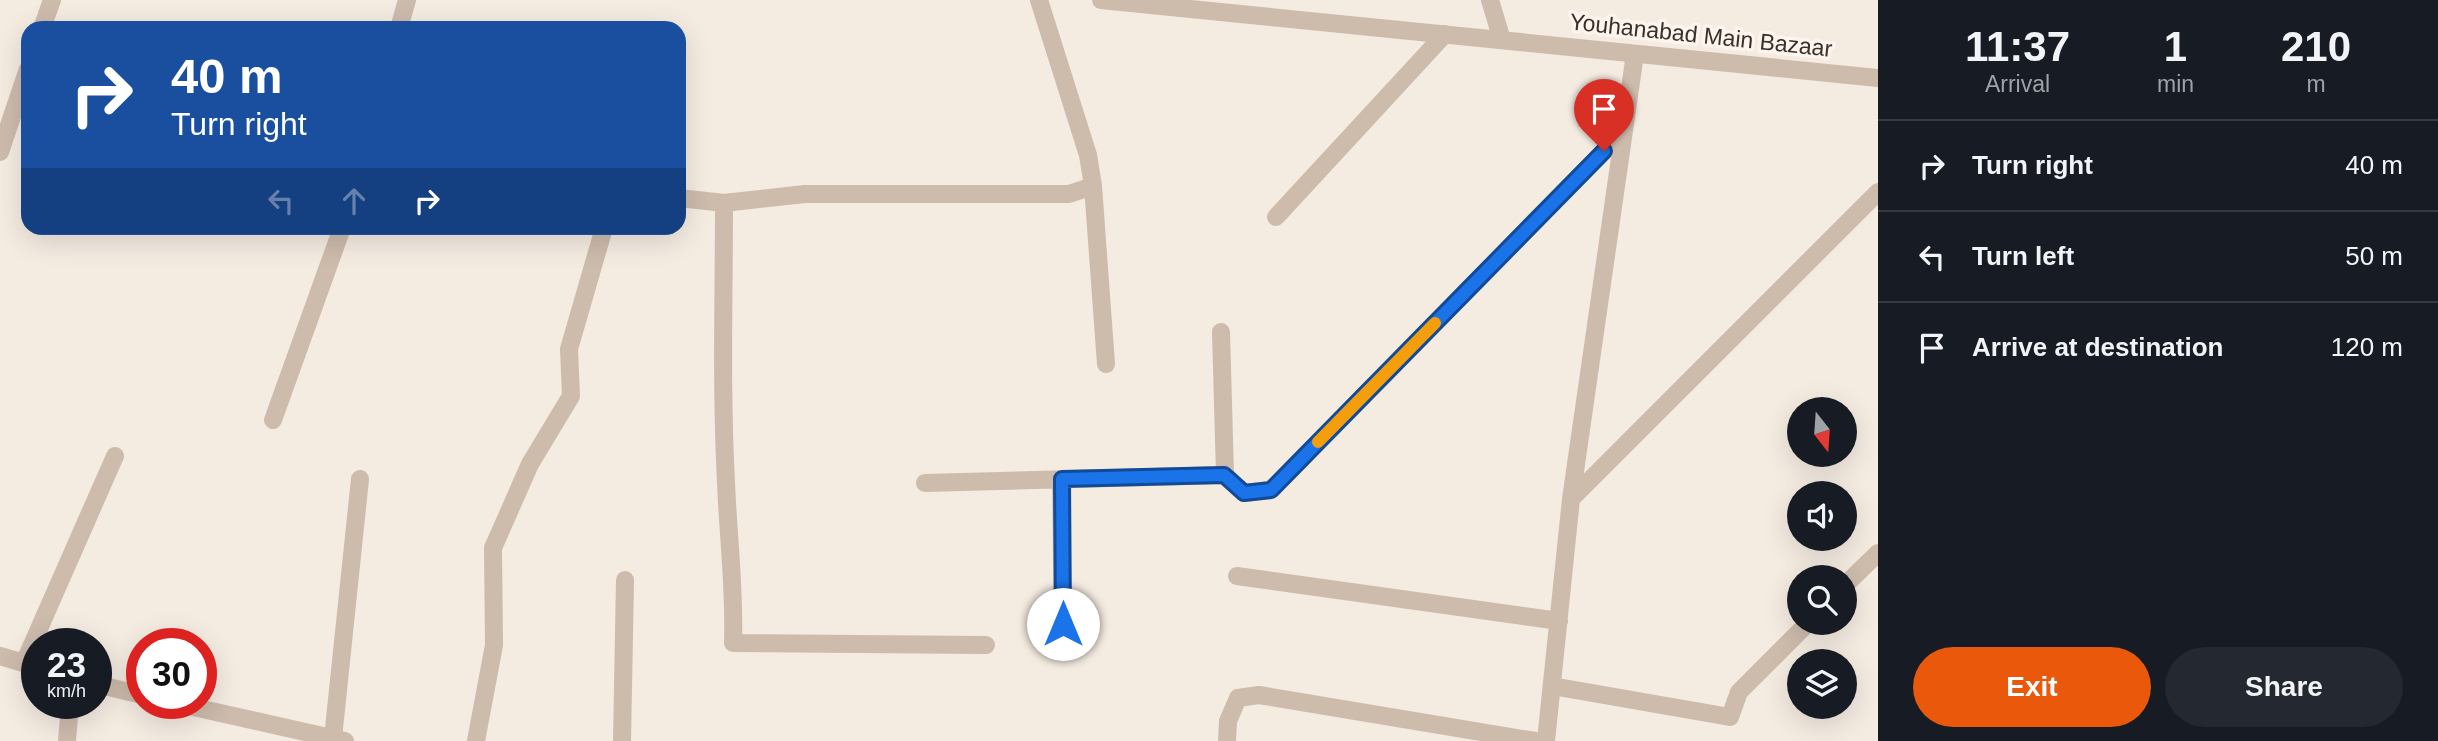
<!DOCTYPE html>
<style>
body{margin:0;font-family:Arial,sans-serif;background:#242831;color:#f1f3f6;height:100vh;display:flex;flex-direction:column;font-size:26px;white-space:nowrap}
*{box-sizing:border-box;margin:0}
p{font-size:23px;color:#9ea1a6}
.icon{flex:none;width:38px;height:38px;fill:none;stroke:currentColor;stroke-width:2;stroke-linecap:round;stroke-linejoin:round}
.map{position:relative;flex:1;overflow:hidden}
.side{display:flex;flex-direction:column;background:#171b24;width:560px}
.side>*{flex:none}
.top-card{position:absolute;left:21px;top:21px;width:665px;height:214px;border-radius:21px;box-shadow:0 7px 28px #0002;background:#1a4fa0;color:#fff;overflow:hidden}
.needle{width:46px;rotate:163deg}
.fabs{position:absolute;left:1787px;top:397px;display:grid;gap:14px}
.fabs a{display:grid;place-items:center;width:70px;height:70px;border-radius:50%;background:#171b24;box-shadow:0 7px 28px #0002;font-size:35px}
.speed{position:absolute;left:21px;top:628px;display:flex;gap:14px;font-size:35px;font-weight:700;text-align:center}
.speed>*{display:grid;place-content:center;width:91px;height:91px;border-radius:50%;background:#171b24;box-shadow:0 7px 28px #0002;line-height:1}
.speed small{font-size:18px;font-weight:400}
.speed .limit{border:10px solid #d22;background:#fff;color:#111}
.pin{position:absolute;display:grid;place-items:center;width:60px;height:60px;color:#fff;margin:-72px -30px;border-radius:50% 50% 50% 0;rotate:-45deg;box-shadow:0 0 7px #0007}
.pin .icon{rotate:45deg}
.me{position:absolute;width:77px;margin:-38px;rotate:0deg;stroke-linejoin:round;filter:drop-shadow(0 0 5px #0008)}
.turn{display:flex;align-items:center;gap:24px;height:147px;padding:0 35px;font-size:32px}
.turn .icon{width:91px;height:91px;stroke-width:2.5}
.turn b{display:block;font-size:49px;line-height:60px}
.lanes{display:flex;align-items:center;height:66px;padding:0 35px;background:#0003;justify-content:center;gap:35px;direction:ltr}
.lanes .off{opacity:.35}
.eta{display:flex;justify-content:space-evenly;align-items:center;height:119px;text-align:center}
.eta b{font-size:42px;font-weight:700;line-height:49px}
.cta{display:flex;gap:14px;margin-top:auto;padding:14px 35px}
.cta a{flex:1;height:80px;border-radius:42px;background:#ea580c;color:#fff;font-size:28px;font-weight:700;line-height:80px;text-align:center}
.cta a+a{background:#242831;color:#f1f3f6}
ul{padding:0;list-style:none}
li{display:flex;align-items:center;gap:21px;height:91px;padding:0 35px;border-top:2px solid #363941}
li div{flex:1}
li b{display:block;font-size:26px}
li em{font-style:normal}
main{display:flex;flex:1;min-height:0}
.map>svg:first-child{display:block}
</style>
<main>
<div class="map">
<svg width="1878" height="741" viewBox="0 0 1878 741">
<rect width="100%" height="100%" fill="#f4ebe1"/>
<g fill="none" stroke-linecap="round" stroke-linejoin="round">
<path stroke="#cdbbac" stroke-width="18" d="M1101 0 1878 78
M1490 0 1502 40
M42 28 52 0
M399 28 407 0
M0 152 28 69
M1093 186 1106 364
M679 198 724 203 805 194H1069L1093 186 1088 155 1039 0
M724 203C724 296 721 389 726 482 728 536 735 589 733 643L986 645
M1276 217 1445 34
M1221 332 1225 475
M273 420 342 228
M1061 479 1063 648
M925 483 1225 475 1244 493 1271 490 1624 131
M1571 499 1878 192
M1237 576 1559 621
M1844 586 1878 553
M0 656 37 667
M24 663 115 456
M96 684 142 695
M1552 686 1730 717 1739 692 1808 623
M180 704 345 741
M333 738 360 479
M67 741 70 704
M476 741 494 645 493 548 530 464 571 396 569 349 604 228
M622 741 625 580
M1227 741 1228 721 1238 698 1259 695 1535 741
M1546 741 1571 499 1635 54"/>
</g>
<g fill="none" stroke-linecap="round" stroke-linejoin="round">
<g stroke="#114b97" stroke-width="18">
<path id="route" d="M1063 624 1062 479 1224 475 1244 493 1271 490 1604 151"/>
</g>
<use href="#route" stroke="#1a73e8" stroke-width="12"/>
<path stroke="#f59e0b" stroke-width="12" d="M1318 442 1435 323"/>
</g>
<g text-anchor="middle" stroke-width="7" stroke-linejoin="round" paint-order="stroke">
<g font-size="23" fill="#3b302b" stroke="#fbf5ee">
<text transform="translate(1701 35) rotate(6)" y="8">Youhanabad Main Bazaar</text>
</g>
</g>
</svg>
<div class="fabs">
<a><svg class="needle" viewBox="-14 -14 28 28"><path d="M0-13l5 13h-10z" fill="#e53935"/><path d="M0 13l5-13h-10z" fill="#9ea1a6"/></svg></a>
<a><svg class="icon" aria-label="sound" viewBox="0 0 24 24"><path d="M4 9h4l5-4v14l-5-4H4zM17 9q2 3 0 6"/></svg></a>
<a><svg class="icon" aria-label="search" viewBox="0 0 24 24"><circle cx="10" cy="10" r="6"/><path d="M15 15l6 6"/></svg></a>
<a><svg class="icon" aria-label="layers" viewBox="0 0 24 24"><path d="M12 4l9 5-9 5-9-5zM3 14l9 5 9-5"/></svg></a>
</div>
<div class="speed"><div>23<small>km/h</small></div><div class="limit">30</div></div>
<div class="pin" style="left:1604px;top:151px;background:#d93025"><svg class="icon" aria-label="arrive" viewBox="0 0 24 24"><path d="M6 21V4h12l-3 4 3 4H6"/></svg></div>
<svg class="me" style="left:1063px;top:624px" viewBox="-20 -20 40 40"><circle r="19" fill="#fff"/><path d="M0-13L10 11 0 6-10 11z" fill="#1a73e8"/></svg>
<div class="top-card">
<div class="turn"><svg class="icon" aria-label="right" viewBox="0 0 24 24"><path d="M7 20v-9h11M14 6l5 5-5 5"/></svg><div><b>40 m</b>Turn right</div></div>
<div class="lanes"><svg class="icon off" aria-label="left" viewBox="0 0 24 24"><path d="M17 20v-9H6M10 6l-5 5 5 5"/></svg><svg class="icon off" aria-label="ahead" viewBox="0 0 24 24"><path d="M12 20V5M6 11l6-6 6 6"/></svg><svg class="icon" aria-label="right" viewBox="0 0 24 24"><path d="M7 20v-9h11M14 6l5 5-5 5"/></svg></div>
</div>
</div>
<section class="side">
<div class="eta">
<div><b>11:37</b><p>Arrival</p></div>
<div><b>1</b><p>min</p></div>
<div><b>210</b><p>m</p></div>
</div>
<ul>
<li><svg class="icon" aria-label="right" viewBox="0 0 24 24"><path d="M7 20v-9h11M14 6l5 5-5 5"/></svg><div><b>Turn right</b></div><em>40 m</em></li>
<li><svg class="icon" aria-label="left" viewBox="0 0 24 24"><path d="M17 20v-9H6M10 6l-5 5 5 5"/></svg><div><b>Turn left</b></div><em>50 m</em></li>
<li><svg class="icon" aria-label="arrive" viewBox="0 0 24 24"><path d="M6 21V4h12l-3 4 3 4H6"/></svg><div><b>Arrive at destination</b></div><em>120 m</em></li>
</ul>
<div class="cta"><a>Exit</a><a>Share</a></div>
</section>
</main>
